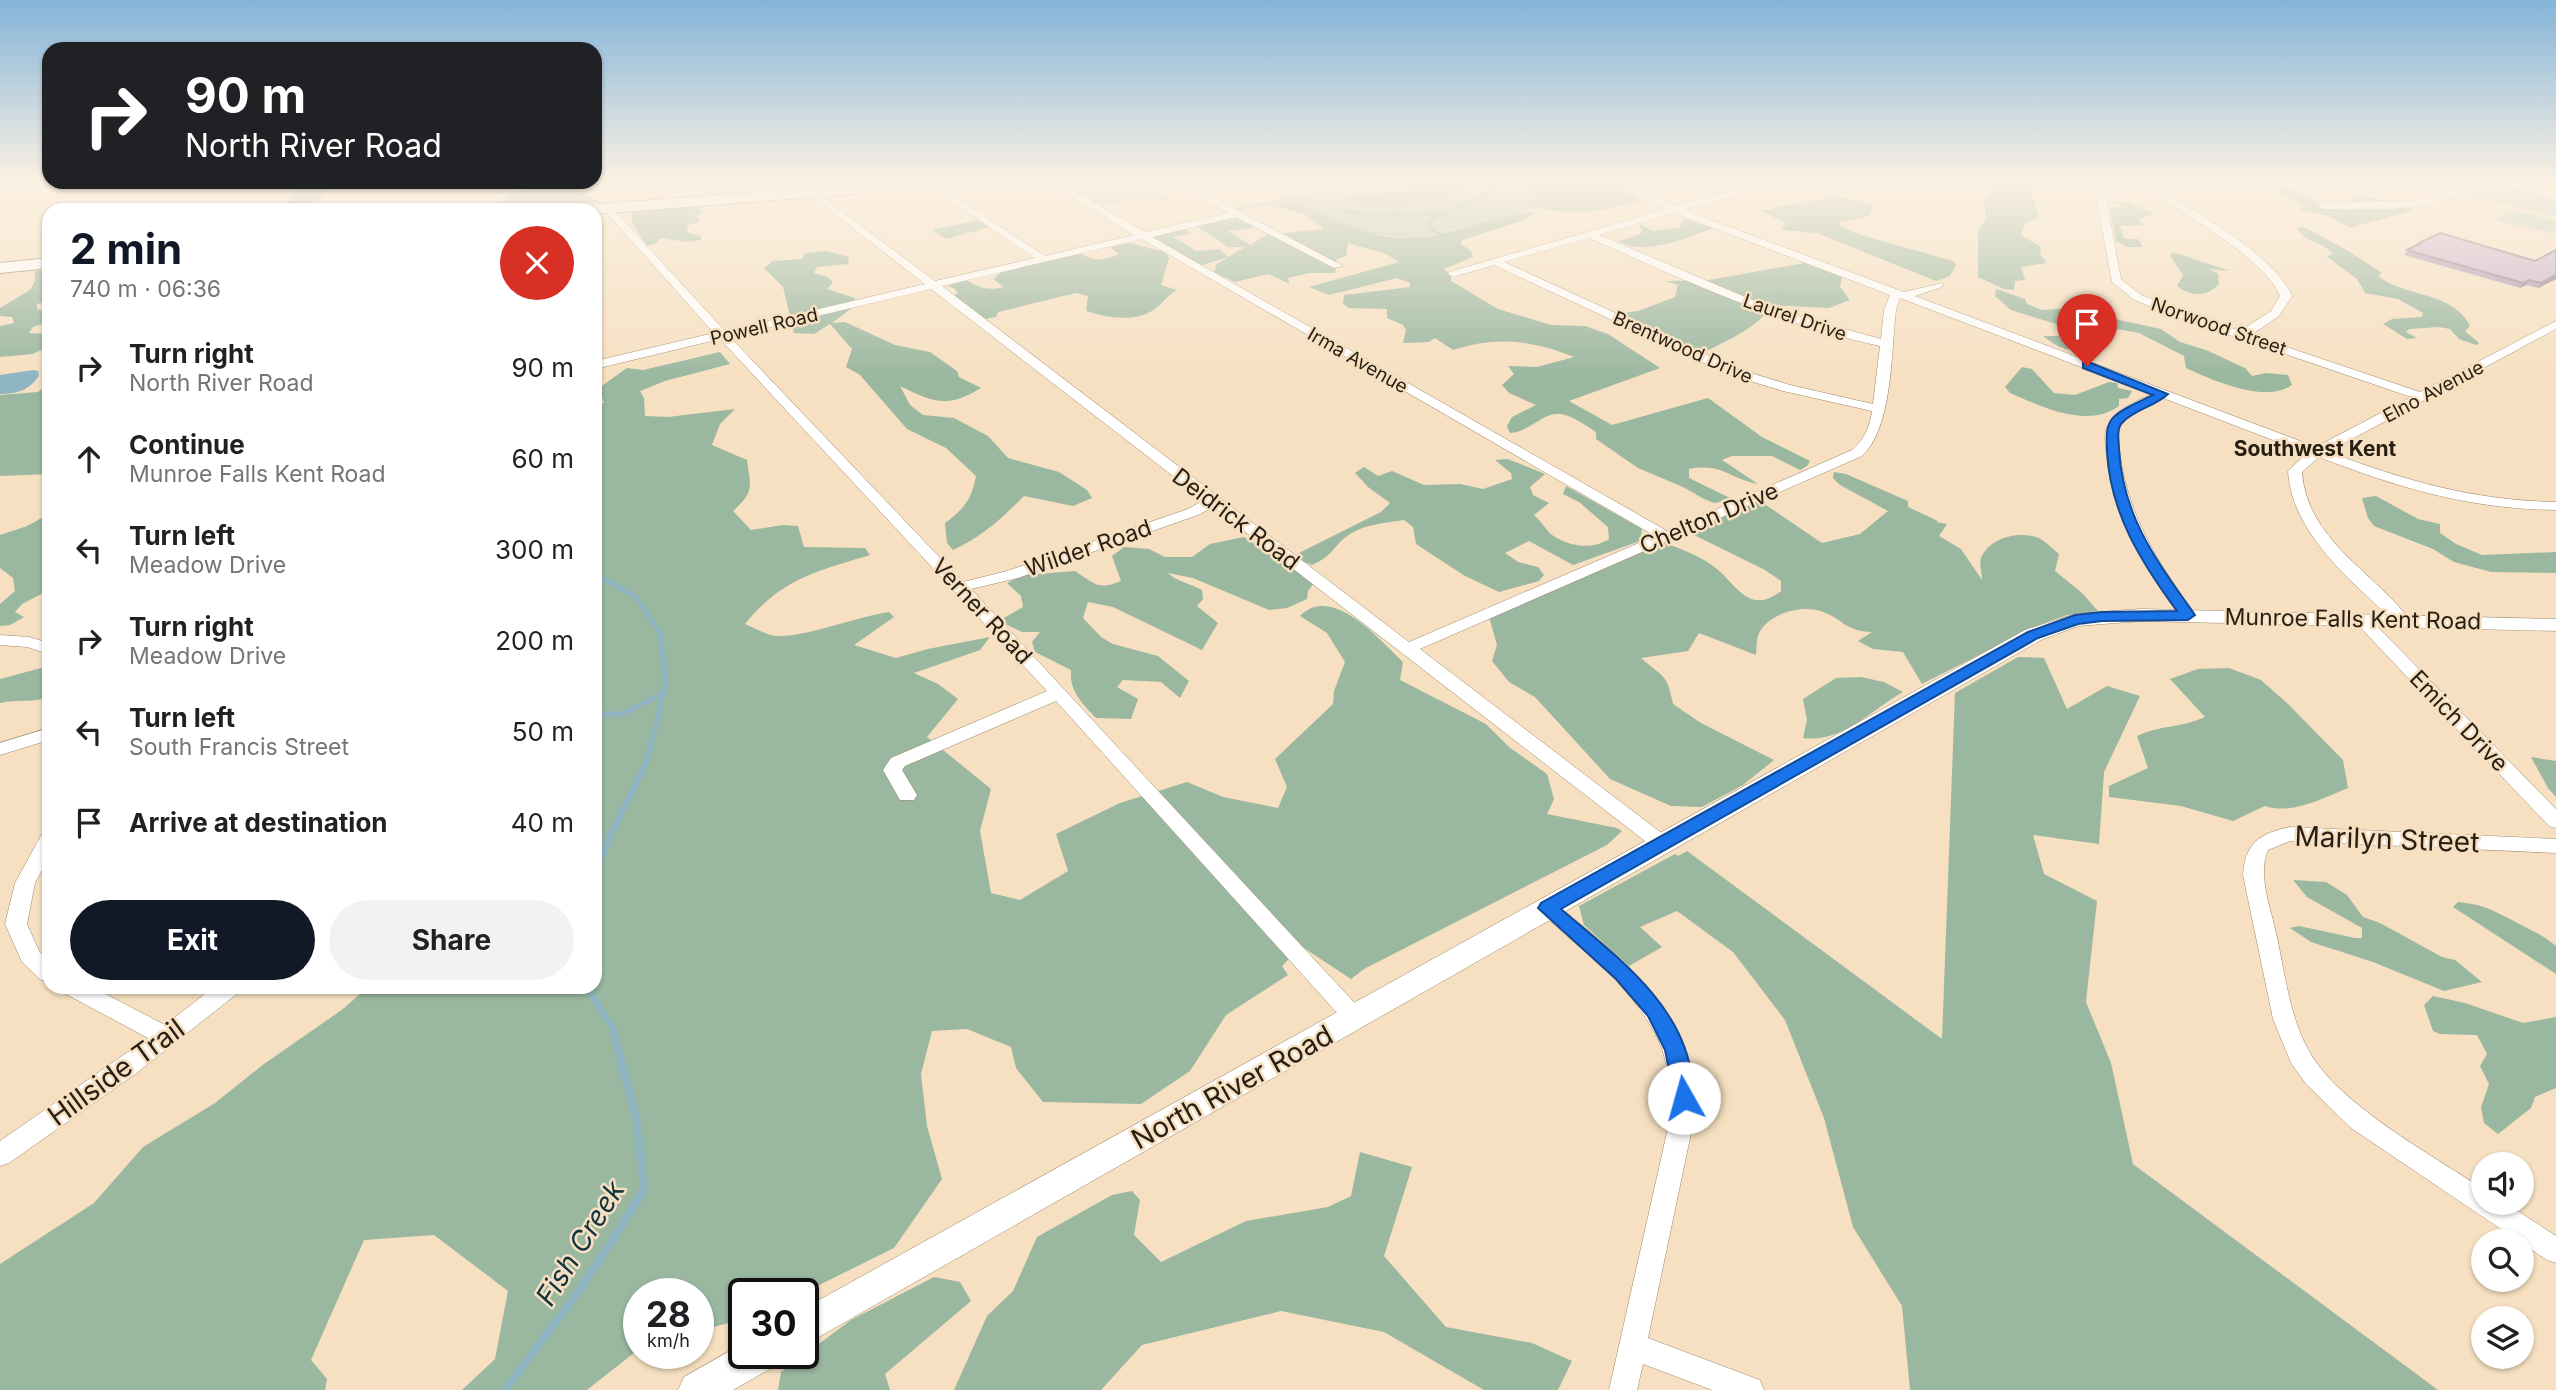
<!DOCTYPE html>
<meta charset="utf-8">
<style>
body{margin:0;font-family:Inter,sans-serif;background:#f2f2f2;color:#202124;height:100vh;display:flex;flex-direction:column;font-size:26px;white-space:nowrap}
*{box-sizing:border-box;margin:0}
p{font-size:23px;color:#757577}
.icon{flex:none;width:38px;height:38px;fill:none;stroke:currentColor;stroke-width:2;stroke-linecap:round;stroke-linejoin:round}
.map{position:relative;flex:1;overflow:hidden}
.details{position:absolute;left:42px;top:203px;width:560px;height:791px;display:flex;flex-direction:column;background:#fff;border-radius:21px;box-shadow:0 2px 5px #0004}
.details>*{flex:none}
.hud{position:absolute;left:42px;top:42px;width:560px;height:147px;border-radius:21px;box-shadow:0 2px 5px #0004;background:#202124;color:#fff;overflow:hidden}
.tools{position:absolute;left:2471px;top:1152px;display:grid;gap:14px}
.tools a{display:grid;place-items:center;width:63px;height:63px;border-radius:50%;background:#fff;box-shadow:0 2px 5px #0004;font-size:35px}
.speed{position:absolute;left:623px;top:1278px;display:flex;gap:14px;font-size:35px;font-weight:700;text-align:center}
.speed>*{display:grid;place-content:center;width:91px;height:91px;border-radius:50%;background:#fff;box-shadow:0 2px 5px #0004;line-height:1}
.speed small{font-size:18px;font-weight:400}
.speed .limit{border:4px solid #111;border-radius:10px;background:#fff;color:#111}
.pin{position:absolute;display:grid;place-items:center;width:60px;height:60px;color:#fff;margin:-72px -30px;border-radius:50% 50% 50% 0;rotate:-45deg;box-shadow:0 0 7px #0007}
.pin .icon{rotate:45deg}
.me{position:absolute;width:77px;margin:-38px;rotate:353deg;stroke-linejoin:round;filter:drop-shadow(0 0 5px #0008)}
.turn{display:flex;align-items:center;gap:24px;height:147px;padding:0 28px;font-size:32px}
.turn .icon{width:91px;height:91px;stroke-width:2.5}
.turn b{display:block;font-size:49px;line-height:60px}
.round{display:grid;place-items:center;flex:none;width:74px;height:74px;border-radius:37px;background:#f2f2f2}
.overview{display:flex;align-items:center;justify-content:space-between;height:119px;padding:0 28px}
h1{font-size:42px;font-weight:700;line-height:52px;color:#111827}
.primary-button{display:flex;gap:14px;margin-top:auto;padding:14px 28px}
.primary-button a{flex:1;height:80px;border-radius:42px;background:#111827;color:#fff;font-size:28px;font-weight:700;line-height:80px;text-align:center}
.primary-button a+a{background:#f2f2f2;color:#202124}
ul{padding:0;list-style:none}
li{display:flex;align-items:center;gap:21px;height:91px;padding:0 28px}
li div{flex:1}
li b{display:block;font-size:26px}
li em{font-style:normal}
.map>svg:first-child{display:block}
</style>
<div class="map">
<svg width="2556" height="1390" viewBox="0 0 2556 1390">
<rect width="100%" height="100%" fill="#f6e0c1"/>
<path fill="#b7cebb" d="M1096 183H1168L1174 187 1159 190 1162 193 1158 194 1173 198 1157 202 1146 197 1099 207 1069 190Z
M1310 183H1519L1539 199 1528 205 1535 209 1415 239 1358 232 1293 200 1233 213 1227 209 1318 191Z
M2483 183H2505L2556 196V217L2462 193Z
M2513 210 2556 221V230L2550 233 2494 220Z"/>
<path fill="#9ab7a0" d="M301 183H334L328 187 312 210H282Z
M548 183H586L575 187 576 191 603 202 507 210H500L494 205 511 193Z
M1423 183H1472L1454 191 1453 194C1430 202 1369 212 1348 199L1351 194 1403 191Z
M1519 183H1623L1638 201C1600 213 1566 215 1527 206L1539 198Z
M1990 183H2029L2039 218 2025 223 2021 235 2041 247 2040 254 2047 263 2021 267 2025 280 2015 281 2014 290 2004 289 1978 277V231L1986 218 1984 203 1992 190Z
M2269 187H2288L2327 207 2357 204 2348 198C2372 193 2392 203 2414 210L2350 228 2327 216 2297 209 2306 207Z
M1838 197 1874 204 1869 216 1839 222 1841 226 1858 234 1953 261 1956 265 1950 276 1936 281 1817 233 1783 230V226L1787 224 1759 210H1772L1776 207Z
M1293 200C1339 222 1382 247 1435 235 1469 228 1501 214 1535 212L1525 220 1462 240 1461 244 1471 251 1473 257 1444 269 1451 275V281L1498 309 1551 325 1585 326 1608 334 1660 368 1569 401 1612 425 1708 398 1762 437 1810 461 1807 466 1800 470 1772 456H1732L1722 460 1758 484C1727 478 1723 463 1689 469V478L1734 500 1714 503 1704 499 1683 487 1638 468 1596 439V432C1585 425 1573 416 1561 414 1543 411 1529 433 1510 433L1507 426 1512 417 1536 405 1509 393 1502 385 1514 374 1508 366 1537 367 1574 357C1532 340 1496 336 1453 350L1435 338 1429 342 1403 343 1406 330 1403 325 1387 318V309L1349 308 1343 304 1344 295 1410 287V283L1397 278 1329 295 1309 287 1399 262 1386 254 1348 243 1346 256 1337 259 1335 273H1309L1288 278 1289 284 1269 274 1235 282 1214 272 1217 264 1245 247H1228L1195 225 1234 216 1254 225 1255 228 1228 231 1250 245 1266 235 1324 229 1304 214 1272 205Z
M2109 201 2128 202 2154 214 2138 219 2144 225 2119 226 2125 239H2138L2143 247H2127L2116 241 2110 208 2126 207Z
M698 205 702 212 697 216 700 221 687 226 688 233 701 236V240L687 242 660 238 657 243 647 246 632 223 631 215 635 211Z
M1684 219 1713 228C1691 237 1641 257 1619 241L1640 234 1642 230 1639 224 1653 231 1680 227Z
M979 220 990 227 946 239 932 230Z
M1182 226 1190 232 1189 234 1173 237 1197 251 1220 249 1228 257 1199 266 1143 236Z
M2304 227 2345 249 2382 273 2378 276 2387 282C2414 296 2455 295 2470 326L2465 331 2479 343 2476 345 2459 339 2450 329 2439 327 2409 329 2406 332 2417 338 2407 339 2383 324 2392 319 2422 317 2423 313 2398 299 2365 293 2357 279 2326 256 2333 254C2322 241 2305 243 2297 228Z
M1129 243 1166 252 1169 258 1161 285 1177 290C1168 295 1164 302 1156 308 1138 323 1107 318 1086 311L1088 296 1076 293 998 312 996 317 985 319 952 296 958 293 954 288 947 286 966 280C980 288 988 291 1004 287L993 279 1002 272 1080 252C1093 263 1104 260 1119 254L1110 247Z
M827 251 849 257 848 264 817 267 814 273 827 277 833 282 827 289 855 298 853 307 832 323 845 322 895 345 930 352 957 371 959 377 981 388C946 409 934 402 900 386L910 405 923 415 954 418 988 436 1008 458 1059 472 1087 490 1092 498 1073 506 1024 496C1002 518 982 537 953 550L947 543 945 523C964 509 972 499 976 476L946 448 907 429 860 375 846 367 852 349 830 324 814 334 794 333 783 287 764 268 773 261 802 259 805 253Z
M2173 252 2230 271 2210 269 2218 274 2219 284C2207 297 2191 297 2177 286L2183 275 2170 256Z
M1804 263 1842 277 1840 287 1850 300 1829 308 1770 305C1765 325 1721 343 1703 353L1616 314 1638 311 1675 297 1678 285 1666 281 1709 280Z
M49 270V301L37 304V309L49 312V322L33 327 29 333 49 334V346L33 354 0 357V326L14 323 12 317 0 316V308L30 290 35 281V271Z
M1996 289 2025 299 2027 304 2042 310 2080 307 2110 318 2161 329 2180 342 2206 350 2245 368 2252 376 2266 373 2288 375 2292 385C2265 404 2212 380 2186 368L2184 356 2139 333 2112 328C2078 344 2077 363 2043 336H2063L2069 328 2011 310 1995 296Z
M720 352 730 364 665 381 640 391 644 398 645 416 668 417 735 409 720 424 712 445 747 460C751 488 754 492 733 511L751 530 783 525 798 526 804 547 865 548 870 555C817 571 781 579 745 624 754 628 767 635 776 636 807 637 856 617 889 612L894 617 854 645 896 658 928 649 990 637 980 650 914 673 938 684 958 699 927 737 991 789 980 831 991 893 1020 900 1068 871 1056 834 1120 803 1187 782 1223 797 1278 808 1287 787 1275 759 1333 704 1334 691 1345 662 1327 633 1300 616C1332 583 1380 640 1403 662L1400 680 1486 724 1509 747 1547 774 1554 799 1547 814 1617 828 1622 831 1607 845 1364 969 1351 979 1301 946 1282 966 1288 975 1226 1015 1190 1071 1141 1104 1043 1102 1016 1068 1011 1047 967 1029 932 1031 921 1074 927 1126 942 1179 894 1248 803 1293H744V1319L698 1331V1293H639V1349L587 1390H462L495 1359 508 1291 434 1235 364 1240 311 1360 327 1379 325 1390H0V1264L94 1203 143 1147 215 1103 264 1064 343 1009 368 987H595V405L604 403 599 388 627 368 643 370Z
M2022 367 2032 369 2054 393 2075 395 2109 382 2117 383 2118 388 2132 391 2128 398 2119 399V406C2087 429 2042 407 2010 393L2005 387Z
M49 384V474L0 476V395L38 392Z
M1508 459 1545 474 1530 487 1533 495 1549 503 1534 515C1541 521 1546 530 1552 535 1570 547 1592 550 1609 539L1608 527 1579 502 1563 494 1566 486 1642 529 1640 541 1573 565 1529 541 1505 553 1518 562 1538 567 1544 575 1539 581 1499 592 1465 576 1416 544 1413 527 1404 520C1386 523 1365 524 1350 534 1334 544 1335 555 1312 565L1300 560 1295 555 1381 512 1390 503 1368 487 1355 473 1364 467 1378 476 1392 471 1424 485 1460 484 1483 489 1512 479 1511 473 1495 460Z
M1834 472 1846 474 1908 501V507L1938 521 1936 522 1947 524 1939 536 1961 549 1982 580C1982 573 1979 564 1981 558 1989 538 2017 531 2036 537 2044 540 2052 548 2059 554L2055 571 2082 593 2098 611 2067 615 2036 626 1922 684 1903 652 1873 649 1858 641 1872 632C1844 631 1845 620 1823 612 1803 604 1769 613 1759 633 1756 639 1757 648 1756 655L1699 633 1688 651 1641 658C1662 677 1667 672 1673 704L1701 723 1774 760 1743 785 1702 807 1671 806 1610 779 1535 697 1509 682 1492 661 1497 645 1488 613 1656 540C1676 547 1700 555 1717 569 1738 587 1750 615 1781 591V581L1765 570 1682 529 1757 499 1822 543 1860 534 1888 511 1840 485 1833 478Z
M2376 496 2418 519 2440 524V533L2456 544 2482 555 2556 552V573L2491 572 2454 562 2433 549 2374 526 2368 518 2362 498Z
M49 514V590L22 604 15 612 24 617 10 625 0 626V604L15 591 13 578 0 568V535L27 526Z
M1244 537 1315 582 1308 591 1307 599 1287 608 1269 610 1193 578 1168 573C1177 582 1190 583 1202 590L1203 599 1197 606 1218 623 1202 650 1113 607 1088 602 1083 618 1101 637 1113 644 1158 656 1189 681 1180 698 1161 682 1123 680 1117 687 1138 699 1131 719 1096 718C1082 703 1069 691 1071 670L1035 652 1032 642 1040 632H1022L1003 623 1004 618 1023 607 1021 596 1007 583 1023 575 1075 571C1094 583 1097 591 1121 581L1112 556 1124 547 1149 549 1165 557H1192L1210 544Z
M2018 657 2044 658 2067 709 2107 686 2140 696 2104 772 2099 844 2033 835 2044 874 2097 901 2086 1002 2111 1063 2133 1164 2438 1390H1910L1902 1306 1853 1227 1824 1118 1785 1020 1733 952 1677 911 1640 927 1662 947 1629 966 1584 925 1579 906 1675 854 1678 856 1687 851 1942 1039 1955 693Z
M45 667 49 668V697C33 703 17 699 0 703V679Z
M2229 668 2261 680 2288 704 2343 760 2348 788C2323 798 2292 815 2265 806L2233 821 2181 806 2109 797V786L2148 768 2137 736C2159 725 2182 728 2205 717L2170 679 2198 669Z
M1861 677 1884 682 1903 692C1871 710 1843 743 1803 738L1807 720 1803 699 1836 678Z
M2531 757 2556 761V797L2548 788Z
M2293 880 2326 882 2347 895 2363 917 2380 923 2442 957 2455 960 2482 982 2444 991 2373 962 2311 942 2290 928 2299 926 2355 938H2362V928L2307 897Z
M2458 902C2484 905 2490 909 2512 920 2529 930 2541 933 2556 946V974L2453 907Z
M2433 996 2465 1003 2523 1023 2556 1017V1088L2535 1097 2531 1108 2498 1134 2484 1123 2481 1107 2489 1084 2480 1066 2487 1054 2477 1035 2440 1034 2433 1031 2424 1005Z
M1360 1152 1412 1167 1384 1256 1446 1327 1532 1343 1572 1361 1558 1390H1484L1384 1332 1281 1311 1142 1345 1101 1390H954L987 1316 1013 1291 1037 1237 1112 1195 1132 1191 1140 1200 1134 1235 1161 1262 1246 1221 1328 1207 1351 1196Z
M934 1277 960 1282 971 1301 885 1374 890 1390H778L781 1372 851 1320Z"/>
<path fill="#8fb4c2" d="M33 370 38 371 39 375C31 390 16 394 0 394V375Z"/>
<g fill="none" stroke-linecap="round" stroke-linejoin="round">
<path stroke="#8fb4c2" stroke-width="3.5" d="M300 210 315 183
M1343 210 1366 215 1438 213
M1439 234 1431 229 1429 224 1433 218 1497 189 1491 184"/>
<path stroke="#8fb4c2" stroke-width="5" d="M595 574 635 596 660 633 666 682 651 744
M595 714H623L663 693"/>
<path stroke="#8fb4c2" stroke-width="6" d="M595 877 609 838 647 761 651 743
M587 987 615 1032"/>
<path stroke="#8fb4c2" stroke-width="8" d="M505 1390 584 1284 644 1190 637 1121 613 1030"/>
<g stroke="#9c886b" stroke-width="1">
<path id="minor" d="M925 183H935L1045 256 1134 235 1048 183H1060L1145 232 1228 213 1174 183H1186L1343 266 1334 268 1236 217 1152 237 1667 531 1852 450C1864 440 1870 427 1872 411L1783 391 1730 375 1494 265 1453 277 1448 274 1449 272 1666 209 1648 200 1632 183H1642L1654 196 1676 206 1760 183H1777L1684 210 1904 292 1942 283V287L1915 296 2316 447 2411 397 2165 313 2133 299 2112 282 2096 197C2112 183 2143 183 2163 183L2155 187C2194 211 2274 254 2292 296L2279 316 2251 335 2420 392 2556 321V329L2328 452C2408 481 2470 500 2556 502V510C2469 509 2399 488 2319 457L2302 472C2307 540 2373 571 2410 620L2408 623H2396C2353 582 2292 535 2288 471L2307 453 2163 398C2150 405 2130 411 2122 423 2116 432 2119 446 2120 455 2128 517 2160 565 2195 615L2193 618H2181C2146 569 2113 519 2107 457 2106 447 2103 434 2108 425 2116 408 2137 401 2152 394L1900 298 1896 310C1891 352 1893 427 1862 456L1420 649 1668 838 1671 843 1668 848H1654L1213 507 1198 515 1018 578 971 589 1363 1012 1366 1018 1363 1024 1355 1027 1347 1024 1056 701 905 766 902 770 917 795 914 800H900L883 770 891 758 1047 691 720 339 595 369V361L714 333 604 210V206H610L725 331 925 284 810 195 808 193 813 190 935 281 1035 258ZM2145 188C2181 212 2265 258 2280 296L2271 311 2240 331 2141 295 2121 279 2106 198ZM1674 213 1890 295 1884 310 1881 339 1776 310 1599 235ZM1589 238C1684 280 1778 324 1880 346L1873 404 1790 385 1738 369 1504 262ZM1142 239 1655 536 1409 642 942 286ZM931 289 1204 500 1188 509 1007 571 963 582 730 337Z
M2468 183H2481C2434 214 2377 209 2323 209L2318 206 2323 203 2425 200Z
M2501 183H2518L2556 193V199Z
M2362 615 2368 617 2556 809V828L2549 826 2356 623 2354 620Z
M0 635 29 637 49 643V654L27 647 0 645Z
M49 728V740L0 755V743Z
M2290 827 2556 839V853L2290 841 2268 850C2257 875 2271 908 2276 933 2285 972 2289 1016 2309 1051 2338 1104 2432 1155 2483 1189V1202H2504L2556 1236V1263L2547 1260 2351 1128 2306 1084 2291 1063 2273 1019 2243 875C2245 843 2260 833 2290 827Z
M49 832V857L35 883 27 924 39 951 49 961V982L41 980 22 962 5 924 15 883 42 834Z
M1548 900 1555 903C1613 952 1680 1001 1693 1081 1695 1093 1694 1107 1694 1119L1648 1338 1760 1380 1764 1390H1712L1643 1364 1637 1390H1609L1670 1119C1670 1096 1670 1072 1662 1049 1640 992 1585 953 1541 913L1538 908 1541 903Z
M61 987H92L165 1025 214 987H241L238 993 134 1075 9 1163 0 1166V1141L148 1038 64 993Z"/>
</g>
<g stroke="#9c886b" stroke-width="1">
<path id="tertiary" d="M2141 609 2556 619V631L2141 621 2078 626 2041 640 803 1346V1309L2025 630 2075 614Z
M744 1343V1353H780L775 1366 733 1390H678L684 1377Z"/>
</g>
<g stroke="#9c886b" stroke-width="2">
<path id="primary" d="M875 183H948L941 187 595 214V210H579L587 205Z
M49 258V268L0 273V263Z"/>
</g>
<use href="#minor" fill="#fff" fill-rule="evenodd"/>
<use href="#tertiary" fill="#fff" fill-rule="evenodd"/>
<use href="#primary" fill="#fff" fill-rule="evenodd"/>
</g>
<path fill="#ac99b2" d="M2419 243 2556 279 2538 288 2526 285 2520 288 2404 255 2407 250 2418 245Z"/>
<path fill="#8c7d91" d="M2556 275V279L2538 288 2541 283Z
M2529 280 2526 285 2520 288 2523 283Z"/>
<path fill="#c8b2cf" stroke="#8c7d91" stroke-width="2" d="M2440 233 2535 261 2556 250V275L2541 283 2529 280 2523 283 2407 250 2421 243H2419Z"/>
<linearGradient id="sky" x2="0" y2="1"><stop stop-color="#84b4d9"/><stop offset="0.48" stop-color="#fbf1e3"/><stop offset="1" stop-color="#fbf1e3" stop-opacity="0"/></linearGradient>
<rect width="2556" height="378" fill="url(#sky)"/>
<path fill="#1a73e8" stroke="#114b97" stroke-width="2" d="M2083 363H2091L2168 394C2156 406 2133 410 2122 423 2116 429 2119 441 2119 449 2123 518 2157 561 2195 615L2188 620 2102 621 2078 624 2038 638 1561 909C1614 955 1684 1004 1692 1079 1693 1088 1695 1096 1691 1105L1684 1107 1676 1105 1665 1050 1648 1016 1616 979 1538 908 1541 903 2028 632 2075 615 2102 612 2177 611C2141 562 2110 513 2107 451 2107 440 2105 428 2112 419 2120 409 2141 401 2153 395L2083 368Z"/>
<g text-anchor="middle" stroke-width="5" stroke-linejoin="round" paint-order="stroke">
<g font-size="19" fill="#271f14" stroke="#f6e0c1">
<text transform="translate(1795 317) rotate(19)" y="7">Laurel Drive</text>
<text transform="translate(764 326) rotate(-13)" y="7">Powell Road</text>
<text transform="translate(2219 326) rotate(19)" y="7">Norwood Street</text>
<text transform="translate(1683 347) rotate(24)" y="7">Brentwood Drive</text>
<text transform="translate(1358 360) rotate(30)" y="7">Irma Avenue</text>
<text transform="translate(2433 391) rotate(-28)" y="7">Elno Avenue</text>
</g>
<g font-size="21" font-weight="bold" fill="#271f14" stroke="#f6e0c1">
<text x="2315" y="456">Southwest Kent</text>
</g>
<g font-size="23" fill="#271f14" stroke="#f6e0c1">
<text transform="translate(1709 518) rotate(-23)" y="8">Chelton Drive</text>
<text transform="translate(1236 519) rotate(37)" y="8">Deidrick Road</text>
<text transform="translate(1088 548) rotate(-19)" y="8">Wilder Road</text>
<text transform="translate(982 611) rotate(47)" y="8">Verner Road</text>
<text transform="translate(2353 619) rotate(1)" y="8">Munroe Falls Kent Road</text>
<text transform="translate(2459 721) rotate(46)" y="8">Emich Drive</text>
</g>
<g font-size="28" fill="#271f14" stroke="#f6e0c1">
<text transform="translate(2387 839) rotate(2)" y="10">Marilyn Street</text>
<text transform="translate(116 1072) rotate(-36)" y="10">Hillside Trail</text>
<text transform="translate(1232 1087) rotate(-29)" y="10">North River Road</text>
</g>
<g font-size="28" font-style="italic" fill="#10343f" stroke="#f6e0c1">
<text transform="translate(580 1243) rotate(-58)" y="10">Fish Creek</text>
</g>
</g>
</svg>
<div class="tools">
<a><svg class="icon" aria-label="sound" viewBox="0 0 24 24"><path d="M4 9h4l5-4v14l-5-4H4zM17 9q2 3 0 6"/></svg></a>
<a><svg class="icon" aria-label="search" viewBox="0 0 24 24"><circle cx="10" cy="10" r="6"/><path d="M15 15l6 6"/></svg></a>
<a><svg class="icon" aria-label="layers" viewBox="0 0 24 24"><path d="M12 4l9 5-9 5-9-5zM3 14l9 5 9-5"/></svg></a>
</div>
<div class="speed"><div>28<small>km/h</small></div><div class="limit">30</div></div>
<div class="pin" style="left:2087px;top:366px;background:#d93025"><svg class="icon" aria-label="arrive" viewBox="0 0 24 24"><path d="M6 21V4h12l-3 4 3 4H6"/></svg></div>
<svg class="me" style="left:1684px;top:1098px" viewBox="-20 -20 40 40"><circle r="19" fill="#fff"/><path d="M0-13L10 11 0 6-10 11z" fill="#1a73e8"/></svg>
<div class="hud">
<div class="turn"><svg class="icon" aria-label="right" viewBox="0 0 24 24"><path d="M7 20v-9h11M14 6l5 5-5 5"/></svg><div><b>90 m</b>North River Road</div></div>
</div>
<section class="details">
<div class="overview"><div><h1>2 min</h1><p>740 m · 06:36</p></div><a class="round" style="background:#d93025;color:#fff"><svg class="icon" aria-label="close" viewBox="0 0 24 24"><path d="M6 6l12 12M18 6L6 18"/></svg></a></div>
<ul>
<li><svg class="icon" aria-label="right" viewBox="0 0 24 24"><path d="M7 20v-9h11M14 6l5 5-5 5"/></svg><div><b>Turn right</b><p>North River Road</p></div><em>90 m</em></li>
<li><svg class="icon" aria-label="ahead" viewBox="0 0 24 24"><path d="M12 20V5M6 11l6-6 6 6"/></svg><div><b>Continue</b><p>Munroe Falls Kent Road</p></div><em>60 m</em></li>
<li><svg class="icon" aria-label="left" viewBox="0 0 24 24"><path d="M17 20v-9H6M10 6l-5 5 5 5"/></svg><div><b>Turn left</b><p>Meadow Drive</p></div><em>300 m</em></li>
<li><svg class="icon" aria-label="right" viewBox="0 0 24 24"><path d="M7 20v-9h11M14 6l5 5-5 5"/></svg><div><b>Turn right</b><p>Meadow Drive</p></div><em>200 m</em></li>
<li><svg class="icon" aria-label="left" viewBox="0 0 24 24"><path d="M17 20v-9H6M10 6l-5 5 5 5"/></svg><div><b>Turn left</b><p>South Francis Street</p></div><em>50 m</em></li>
<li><svg class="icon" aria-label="arrive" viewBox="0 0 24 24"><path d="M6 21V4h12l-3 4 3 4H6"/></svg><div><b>Arrive at destination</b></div><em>40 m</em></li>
</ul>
<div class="primary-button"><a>Exit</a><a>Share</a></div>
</section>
</div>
